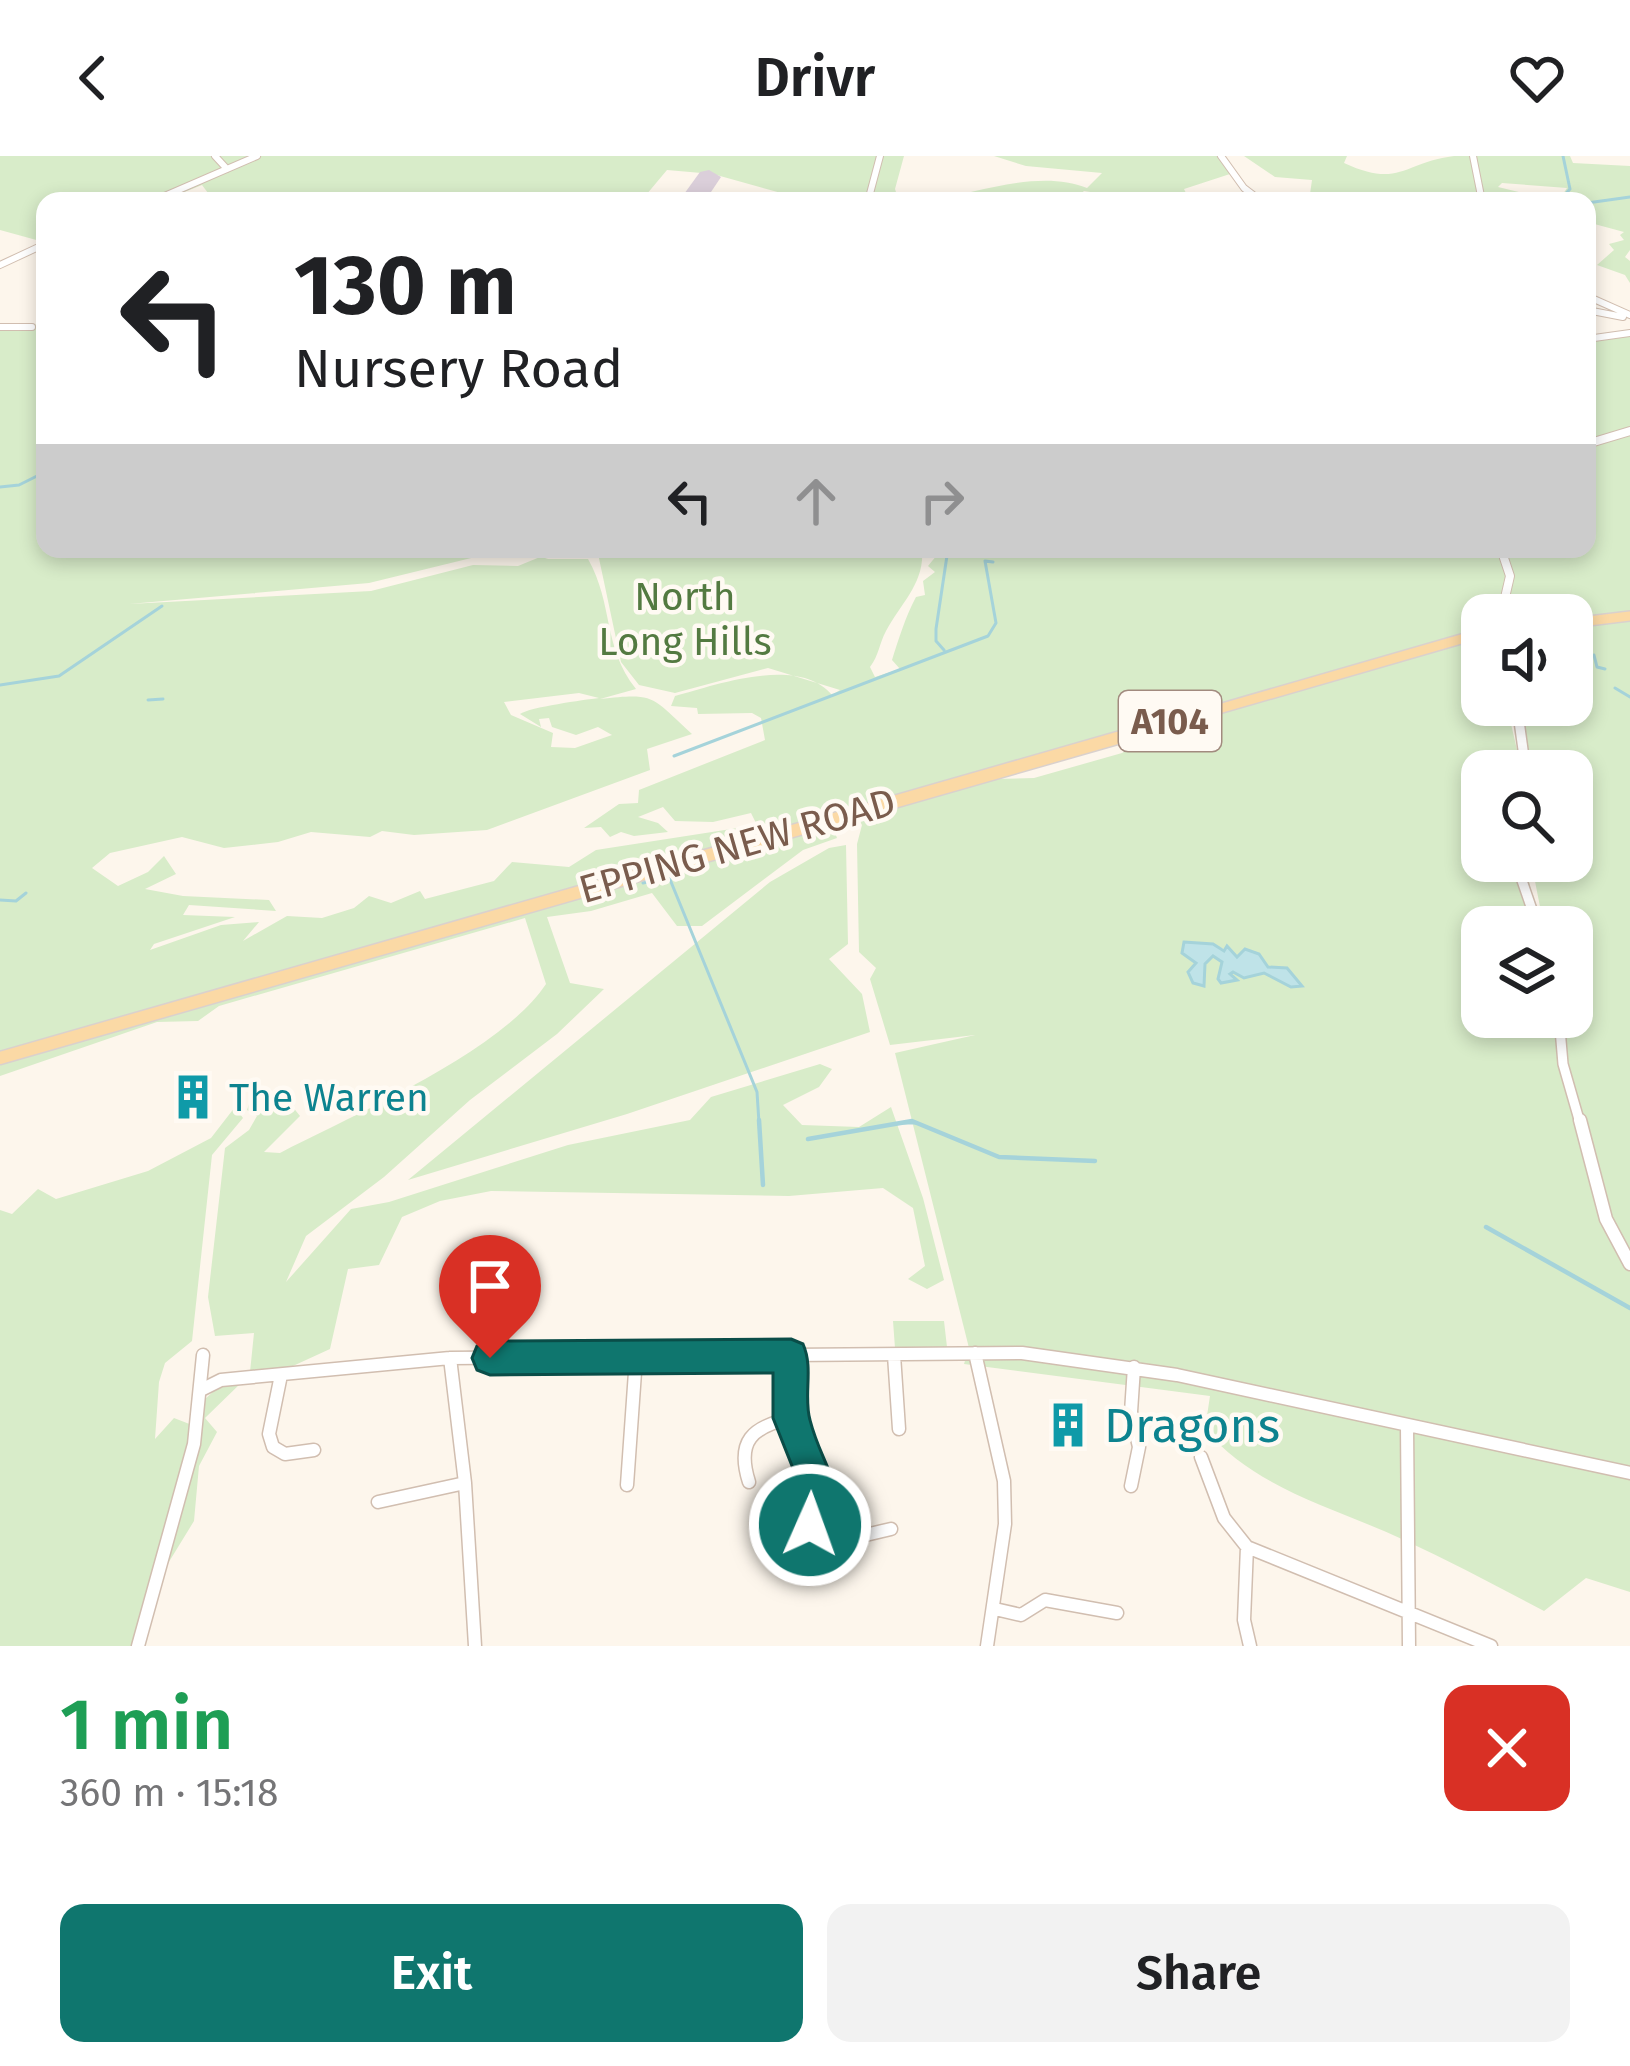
<!DOCTYPE html>
<meta charset="utf-8">
<style>
body{margin:0;font-family:"Fira Sans",sans-serif;background:#f2f2f2;color:#202124;height:100vh;display:flex;flex-direction:column;font-size:45px;white-space:nowrap}
*{box-sizing:border-box;margin:0}
p{font-size:39px;color:#757577}
.icon{flex:none;width:66px;height:66px;fill:none;stroke:currentColor;stroke-width:2;stroke-linecap:round;stroke-linejoin:round}
.map{position:relative;height:1490px;overflow:hidden}
.details{display:flex;flex-direction:column;background:#fff;flex:1}
.details>*{flex:none}
.top-card{position:absolute;left:36px;top:36px;width:1560px;height:366px;border-radius:24px;box-shadow:0 6px 18px #0003;background:#fff;color:#202124;overflow:hidden}
.fabs{position:absolute;left:1461px;top:438px;display:grid;gap:24px}
.fabs a{display:grid;place-items:center;width:132px;height:132px;border-radius:24px;background:#fff;box-shadow:0 6px 18px #0003;font-size:60px}
.pin{position:absolute;display:grid;place-items:center;width:102px;height:102px;color:#fff;margin:-123px -51px;border-radius:50% 50% 50% 0;rotate:-45deg;box-shadow:0 0 12px #0007}
.pin .icon{rotate:45deg}
.me{position:absolute;width:132px;margin:-66px;rotate:2deg;stroke-linejoin:round;filter:drop-shadow(0 0 9px #0008)}
.turn{display:flex;align-items:center;gap:42px;height:252px;padding:0 60px;font-size:54px}
.turn .icon{width:156px;height:156px;stroke-width:2.5}
.turn b{display:block;font-size:84px;line-height:102px}
.lanes{display:flex;align-items:center;height:114px;padding:0 60px;background:#0003;justify-content:center;gap:60px;direction:ltr}
.lanes .off{opacity:.35}
.round{display:grid;place-items:center;flex:none;width:126px;height:126px;border-radius:24px;background:#f2f2f2}
.overview{display:flex;align-items:center;justify-content:space-between;height:204px;padding:0 60px}
h1{font-size:72px;font-weight:600;line-height:90px;color:#1e9e55}
.button{display:flex;gap:24px;margin-top:auto;padding:24px 60px}
.button a{flex:1;height:138px;border-radius:24px;background:#0f766e;color:#fff;font-size:48px;font-weight:600;line-height:138px;text-align:center}
.button a+a{background:#f2f2f2;color:#202124}
header{display:flex;justify-content:space-between;align-items:center;height:156px;padding:0 60px;background:#fff;font-size:54px;font-weight:600}
.map>svg:first-child{display:block}
</style>
<header><svg class="icon" aria-label="back" viewBox="0 0 24 24"><path d="M15 5l-7 7 7 7"/></svg>Drivr<svg class="icon" aria-label="heart" viewBox="0 0 24 24"><path d="M12 20l-8-8c-3-5 5-10 8-4 3-6 11-1 8 4z"/></svg></header>
<div class="map">
<svg width="1630" height="1490" viewBox="0 0 1630 1490">
<rect width="100%" height="100%" fill="#fdf6ec"/>
<path fill="#d8ecc9" fill-rule="evenodd" d="M0 0H904L895 33 899 45 792 40 713 18 667 14 641 45H214L202 29 162 45H45V85H40L0 74Z
M994 0H1219L1230 18 1184 33 1190 45H1146L1084 35 1072 45H931C978 36 1041 13 1087 32L1102 17 1026 10Z
M1244 0H1347L1344 7C1400 33 1404 6 1454 0 1492 0 1532 0 1570 0L1573 7 1630 10V94L1625 101 1630 105V127L1625 119 1597 109 1614 94 1609 88 1624 84 1620 79 1624 76 1587 66V45L1542 39 1563 38 1567 32 1502 27 1498 31 1527 38 1525 45H1309L1312 24 1275 21Z
M45 153V393H508L369 427 129 448 371 435 473 409 518 410 540 401 542 393H576L545 403H588C614 449 602 490 636 533L600 543C657 537 650 540 692 578L647 593 650 614 487 674 414 679 382 675 370 681 311 676 278 686 224 692 182 681 110 697 92 712 118 730 148 716 164 700 176 718 145 733 183 740 269 744 276 755 189 749 183 759 235 761 154 788 150 794 221 769 259 766 243 785 287 760 322 762 354 752 369 740 391 747 420 735 425 743 494 725 512 706 569 711 596 694 757 669 751 657 713 666 675 665 663 651 638 661 658 667 668 676 634 680 621 676 610 681 601 671 584 672 619 648 638 647 639 634 765 584 761 562 752 557 698 558 697 552 671 550 675 540C716 529 798 499 832 539L840 534 768 512 675 537 639 529 621 506 597 393H922C925 427 901 447 886 475 879 488 879 499 870 511L875 521 900 513 892 504C899 482 905 462 916 441L925 439 923 425 935 416 928 410 937 399V393H1500L1506 423 1498 459H1482V474L901 639 828 655 829 659 0 898V170L34 171ZM579 537 599 542C584 544 530 551 520 558L541 571 539 563 549 562 552 571 576 579 598 571 612 579 575 592 551 591 553 577 511 559 504 546Z
M1630 178V458L1572 465V459H1509L1504 452 1512 413 1505 393H1587V184Z
M1630 463V1104C1589 1032 1572 948 1563 866L1584 859 1572 847V771H1544L1531 705H1572V615H1527L1521 549H1572V497L1593 496 1572 471Z
M1482 482V549H1515L1511 568 1522 615H1482V705H1525L1538 771H1482L1478 801 1482 861H1554L1561 920 1583 989 1596 1054 1630 1113V1436L1586 1422 1544 1455C1498 1431 1452 1406 1404 1384 1336 1352 1255 1333 1205 1273L1210 1240 964 1208 969 1192 895 897 975 879 890 889 870 823 876 812 859 796 857 688 862 669 857 660 992 623 1034 622 1122 597 1164 572ZM1184 787 1213 788 1301 829 1264 817 1244 822 1233 815 1229 818 1235 823 1218 822 1223 806 1213 799 1188 816 1196 807Z
M831 666 837 682 803 694 702 770H677L652 737 591 755 547 761 570 827 604 833 557 878 470 944 384 1021 306 1080 286 1126 351 1053 389 1046 568 989 690 964 711 941 820 908 832 913 819 931 783 949 802 969 859 971 891 951 923 1042 944 1124 927 1133 908 1123 925 1110 913 1052 883 1032 789 1040 491 1035 440 1045 402 1061 379 1109 348 1113 330 1193 282 1215 250 1216 254 1177 215 1180 208 1141 225 992 249 974 257 960 247 954 250 945 284 940 300 960 264 996 280 997C355 958 500 897 546 828L525 762 219 850 198 865 157 866 0 920V908Z
M846 689 848 788 829 803 862 838 870 876 627 958 408 1024 770 726 829 692Z
M235 951 243 962 212 999 192 1185 165 1207 159 1226 155 1283 174 1262 192 1269C200 1243 214 1229 242 1226L205 1262 217 1276 199 1310 194 1365 145 1445 136 1490H0V1054L12 1058 38 1033 56 1043 148 1015 211 982Z
M893 1165H944L947 1191 895 1192Z"/>
<path fill="#bfe3e8" stroke="#a5d3da" stroke-width="3" d="M1184 786 1213 788 1224 795 1227 790 1237 801 1245 793 1259 798 1268 811 1287 812 1302 830 1291 831 1264 817 1244 822 1233 816 1230 818 1237 824 1221 827 1218 823 1222 806 1213 800 1205 808 1204 830 1193 827 1188 816 1196 807 1182 797Z"/>
<g fill="none" stroke-linecap="round" stroke-linejoin="round">
<path stroke="#a5d3da" stroke-width="3" d="M1563 0 1570 33 1560 44 1564 45
M470 40 733 45
M1587 47 1630 41
M0 331 19 329 45 316
M944 494 936 485V473L948 393
M1594 499 1597 511 1605 513
M0 529 59 520 162 450
M1615 532 1630 541
M148 544 163 543
M674 600 988 480 996 467 985 405 993 406
M643 727 669 721 757 936 759 967
M0 744 16 745 26 737
M900 967H917"/>
<path stroke="#a5d3da" stroke-width="4.5" d="M759 964 763 1029
M808 983 912 965 999 1001 1095 1005
M1486 1071 1630 1152"/>
<path fill="#dbcfda" fill-rule="evenodd" d="M709 14 721 21 705 45H679L700 16Z"/>
<g stroke="#d1beb0" stroke-width="8">
<path id="minor-far3" d="M215 0 227 13
M1221 0 1244 32 1261 45
M1473 0 1482 45
M153 45 257 0
M868 45 880 0
M0 109 45 88
M1587 140 1630 159
M1587 154 1623 161
M0 171H32
M1587 183 1630 177"/>
</g>
<g stroke="#d1beb0" stroke-width="10">
<path id="minor-far2" d="M1587 288 1630 275
M1501 393 1510 420 1501 459
M1518 561 1519 549"/>
</g>
<g stroke="#d1beb0" stroke-width="12">
<path id="minor-far1" d="M1518 558 1526 615
M1522 705 1518 713 1538 771
M1559 861 1563 908 1580 967"/>
</g>
<g stroke="#d1beb0" stroke-width="15">
<path id="minor" d="M1580 964 1606 1063 1630 1108
M975 1197 1004 1325 1005 1368 987 1490
M894 1199 899 1273
M791 1200V1262L817 1325 813 1359 798 1392V1404L810 1410 836 1386 891 1373
M450 1202 465 1327 475 1490
M281 1219 269 1278 273 1291 285 1298 314 1294
M201 1234 221 1224 450 1202 1022 1197 1177 1219 1630 1317
M1407 1271 1409 1490
M1201 1301 1224 1362 1247 1391 1491 1490
M749 1326C736 1285 752 1271 791 1262
M627 1329 636 1202
M1131 1330 1139 1291 1131 1256 1134 1211
M378 1346 465 1327
M810 1369 836 1386
M1247 1391 1244 1464 1250 1490
M995 1453 1021 1459 1045 1444 1117 1457
M138 1490 194 1288 203 1199"/>
</g>
<g stroke="#dad1cd" stroke-width="12">
<path id="major-far1" d="M1572 467 1630 460
M1191 561 1482 477"/>
</g>
<g stroke="#dad1cd" stroke-width="15">
<path id="major" d="M0 902 1201 558"/>
</g>
<use href="#minor-far3" stroke="#fff" stroke-width="6"/>
<use href="#minor-far2" stroke="#fff" stroke-width="8"/>
<use href="#minor-far1" stroke="#fff" stroke-width="9"/>
<use href="#minor" stroke="#fff" stroke-width="12"/>
<use href="#major-far1" stroke="#fbd9a5" stroke-width="9"/>
<use href="#major" stroke="#fbd9a5" stroke-width="12"/>
</g>
<path fill="#0f766e" stroke="#0a4d48" stroke-width="3" d="M791 1183 803 1188C814 1213 803 1239 810 1264 823 1315 848 1324 824 1382L810 1388 797 1382 791 1369 798 1325 773 1262V1217L490 1219 477 1214 472 1202 477 1190 490 1185Z"/>
<defs>
<g id="building-bare" transform="scale(3.6)"><path d="M-4-6H4V6H1V3H-1V6H-4ZM-2.5-4.3h1.7v1.8h-1.7ZM.8-4.3h1.7v1.8H.8ZM-2.5-1h1.7V.8h-1.7ZM.8-1h1.7V.8H.8Z" fill="#0f9aa8" stroke="#fffaf3" stroke-width="2.5" paint-order="stroke"/></g>
</defs>
<g fill-rule="evenodd">
<use href="#building-bare" x="193" y="941"/>
<use href="#building-bare" x="1068" y="1269"/>
</g>
<g text-anchor="middle" stroke-width="9" stroke-linejoin="round" paint-order="stroke">
<rect fill="#fffaf3" stroke="#a28b7f" stroke-width="3" x="1119" y="535" width="102" height="60" rx="9"/>
<g font-size="36" font-weight="bold" fill="#7a5c4d">
<text x="1170" y="578">A104</text>
</g>
<g font-size="39" fill="#537a41" stroke="#fffaf3">
<text x="685" y="454">North<tspan x="685" dy="45">Long Hills</tspan></text>
</g>
<g font-size="39" fill="#7a5c4d" stroke="#fffaf3">
<text transform="translate(737 689) rotate(-16)" y="14">EPPING NEW ROAD</text>
</g>
<g font-size="39" fill="#0d838f" stroke="#fffaf3" text-anchor="start">
<text x="229" y="955">The Warren</text>
</g>
<g font-size="48" fill="#0d838f" stroke="#fffaf3" text-anchor="start">
<text x="1104" y="1286">Dragons</text>
</g>
</g>
</svg>
<div class="fabs">
<a><svg class="icon" aria-label="sound" viewBox="0 0 24 24"><path d="M4 9h4l5-4v14l-5-4H4zM17 9q2 3 0 6"/></svg></a>
<a><svg class="icon" aria-label="search" viewBox="0 0 24 24"><circle cx="10" cy="10" r="6"/><path d="M15 15l6 6"/></svg></a>
<a><svg class="icon" aria-label="layers" viewBox="0 0 24 24"><path d="M12 4l9 5-9 5-9-5zM3 14l9 5 9-5"/></svg></a>
</div>
<div class="pin" style="left:490px;top:1202px;background:#d93025"><svg class="icon" aria-label="arrive" viewBox="0 0 24 24"><path d="M6 21V4h12l-3 4 3 4H6"/></svg></div>
<svg class="me" style="left:810px;top:1369px" viewBox="-20 -20 40 40"><circle r="17" fill="#0f766e" stroke="#fff" stroke-width="3"/><path d="M0-11L8 9 0 5-8 9z" fill="#fff"/></svg>
<div class="top-card">
<div class="turn"><svg class="icon" aria-label="left" viewBox="0 0 24 24"><path d="M17 20v-9H6M10 6l-5 5 5 5"/></svg><div><b>130 m</b>Nursery Road</div></div>
<div class="lanes"><svg class="icon" aria-label="left" viewBox="0 0 24 24"><path d="M17 20v-9H6M10 6l-5 5 5 5"/></svg><svg class="icon off" aria-label="ahead" viewBox="0 0 24 24"><path d="M12 20V5M6 11l6-6 6 6"/></svg><svg class="icon off" aria-label="right" viewBox="0 0 24 24"><path d="M7 20v-9h11M14 6l5 5-5 5"/></svg></div>
</div>
</div>
<section class="details">
<div class="overview"><div><h1>1 min</h1><p>360 m · 15:18</p></div><a class="round" style="background:#d93025;color:#fff"><svg class="icon" aria-label="close" viewBox="0 0 24 24"><path d="M6 6l12 12M18 6L6 18"/></svg></a></div>
<div class="button"><a>Exit</a><a>Share</a></div>
</section>
